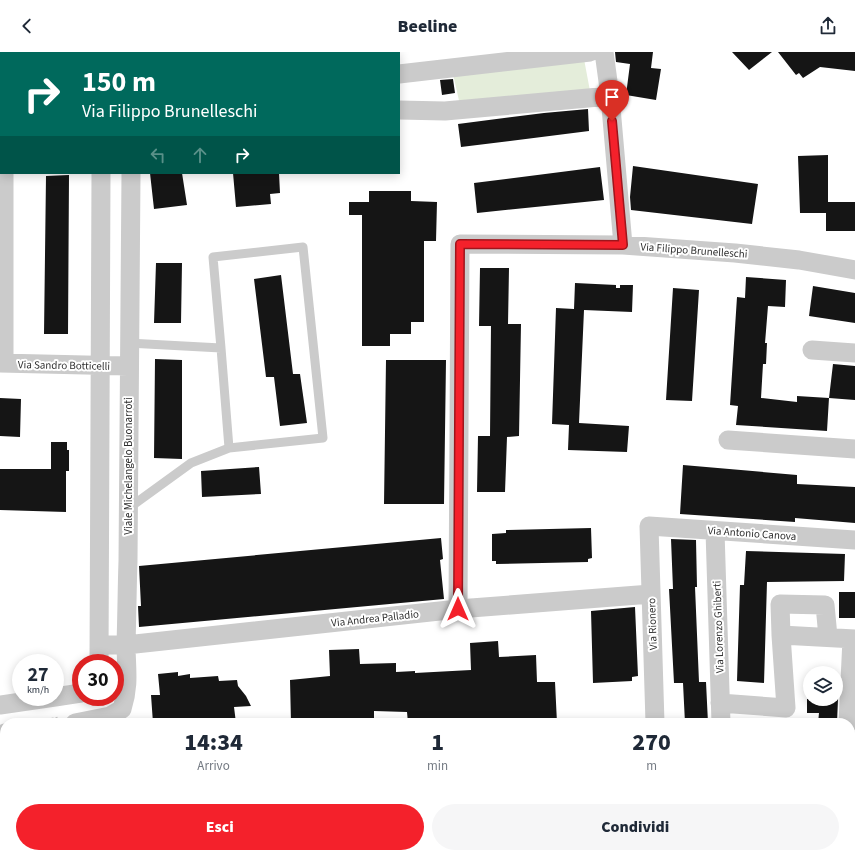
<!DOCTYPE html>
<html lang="it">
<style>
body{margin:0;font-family:"Source Sans 3",sans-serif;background:#f6f6f7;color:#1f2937;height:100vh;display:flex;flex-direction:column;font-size:15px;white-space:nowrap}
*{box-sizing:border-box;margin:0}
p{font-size:13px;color:#747a83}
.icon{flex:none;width:22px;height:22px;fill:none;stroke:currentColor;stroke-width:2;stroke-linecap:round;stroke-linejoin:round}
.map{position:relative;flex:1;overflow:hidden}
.drawer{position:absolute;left:0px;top:666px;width:855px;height:140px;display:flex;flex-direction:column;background:#fff;border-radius:16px 16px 0 0;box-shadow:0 2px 10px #0003}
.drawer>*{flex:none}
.top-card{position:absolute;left:0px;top:0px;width:400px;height:122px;box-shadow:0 2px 10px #0003;background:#00695c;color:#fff;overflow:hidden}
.controls{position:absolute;left:803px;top:614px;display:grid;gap:8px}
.controls a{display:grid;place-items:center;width:40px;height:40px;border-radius:50%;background:#fff;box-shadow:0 2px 10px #0003;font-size:20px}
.speed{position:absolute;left:12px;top:602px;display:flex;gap:8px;font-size:20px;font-weight:700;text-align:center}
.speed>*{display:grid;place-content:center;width:52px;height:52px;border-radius:50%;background:#fff;box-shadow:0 2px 10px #0003;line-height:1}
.speed small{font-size:10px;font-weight:400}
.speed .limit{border:6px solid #d22;background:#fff;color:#111}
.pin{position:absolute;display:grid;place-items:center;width:34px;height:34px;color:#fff;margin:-41px -17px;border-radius:50% 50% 50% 0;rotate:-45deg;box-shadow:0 0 4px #0007}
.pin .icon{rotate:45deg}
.me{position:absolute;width:44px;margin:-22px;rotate:0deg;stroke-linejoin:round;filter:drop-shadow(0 0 3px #0008)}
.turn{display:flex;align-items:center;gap:14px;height:84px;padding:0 16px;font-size:18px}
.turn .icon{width:52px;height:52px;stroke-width:2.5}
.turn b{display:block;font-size:28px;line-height:34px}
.lanes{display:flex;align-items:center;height:38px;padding:0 16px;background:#0003;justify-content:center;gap:20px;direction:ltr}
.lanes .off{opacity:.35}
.eta{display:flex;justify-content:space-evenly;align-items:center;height:68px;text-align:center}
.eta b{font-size:24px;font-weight:800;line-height:28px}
.action{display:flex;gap:8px;margin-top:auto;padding:8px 16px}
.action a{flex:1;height:46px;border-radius:24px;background:#f4212b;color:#fff;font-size:16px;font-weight:800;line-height:46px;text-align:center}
.action a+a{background:#f6f6f7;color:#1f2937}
header{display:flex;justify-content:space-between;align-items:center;height:52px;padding:0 16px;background:#fff;font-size:18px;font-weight:800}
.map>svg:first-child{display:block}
</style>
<header><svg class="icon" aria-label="back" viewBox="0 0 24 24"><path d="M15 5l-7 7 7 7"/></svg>Beeline<svg class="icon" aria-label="share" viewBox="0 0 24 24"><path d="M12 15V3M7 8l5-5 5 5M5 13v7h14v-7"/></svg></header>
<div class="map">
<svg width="855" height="806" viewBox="0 0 855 806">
<rect width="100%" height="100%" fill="#fff"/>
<path fill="#e4edda" d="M584 7 590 39 460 53 453 22Z"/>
<path fill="#151515" d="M615 0H653L651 16 661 17 656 48 626 43 630 12 616 10Z
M732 0H772L749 18Z
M778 0H855V19L820 15 803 26 799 21 796 23Z
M453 27 455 41 442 43 440 28Z
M588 57 589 79 461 95 458 72 544 61Z
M828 103V150H855V179H826V161H800L798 104Z
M633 114 758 132 752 172 631 158 630 145Z
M600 115 604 148 477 161 474 131Z
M150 121H182L187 153 154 157Z
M233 121H279L280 141 270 142 271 152 236 155Z
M69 123 68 282H44L46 124Z
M369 139H411V149L437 150 436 189H424V270H411V282H390V294H362V163H349V150H369Z
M156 211H182L181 271H154Z
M480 216H509L508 272H521L519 384 507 385 505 440H477L478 384H490L491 274H479Z
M281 223 293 322H300L307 371 280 374 274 325H266L254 227Z
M746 225 786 228 785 255 768 254 765 291H767L766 312H763L761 346 797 350V344L829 346 827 379 736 373 738 354 730 353 737 245 745 246Z
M575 231 616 233V236H620V233H633L632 260 584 258 579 371 629 374 627 400 568 398 569 373 552 372 556 256 574 257Z
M813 234 855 241V271L809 264Z
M673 236 699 238 692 349 666 348Z
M155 307 182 308V407L154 406Z
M386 308H446L444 452H384Z
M833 312 855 314V348L829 346Z
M0 346 21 347 20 385 0 384Z
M51 390H67V398H69V419H66V460L0 458V417H51Z
M683 413 797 423V432L855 435V471L795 466V470L680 462Z
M259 415 261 442 202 445 201 419Z
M591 476 592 506 588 507V510L496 512V509H492V482L506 481V478Z
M441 486 443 507 440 508 444 547 139 575 138 554H141L139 514Z
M671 487 696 488 697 535H695L699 630H706L708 671H685L683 631H674L669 537H673Z
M746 499 845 502 844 529 767 530 764 631 737 629 740 533H744Z
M839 540H855V566H839Z
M635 555 638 624 632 625V629L593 631 591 559Z
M498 589 499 605 536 603 537 630H555L557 671H408L407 660 374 659V671H291L290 628 330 624 329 598 359 597 360 612 396 611V620L415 619V621L471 618 470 591Z
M178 620V624L190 622V626L218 624 219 629 237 628 238 634 246 644 251 654 234 655 236 671H153L151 643H160L158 622Z
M807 647H838L837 671H818L819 661H807Z"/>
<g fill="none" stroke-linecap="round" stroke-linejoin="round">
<path stroke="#cbcbcb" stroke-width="2.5" stroke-dasharray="2 2" stroke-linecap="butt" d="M28 671 58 666
M0 728 4 787"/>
<path stroke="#cbcbcb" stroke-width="9" d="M128 291 221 296 213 205 303 195 323 386 229 396 191 411 129 456
M221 296 229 396
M452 806 455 801"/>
<path stroke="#cbcbcb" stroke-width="19" d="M133 0V1
M320 0V1
M604 0 610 44 623 193
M104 1V0
M399 22 590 0
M399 58 445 59 610 44
M812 298 855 301
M0 311 128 314
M4 311V121
M728 388 855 397
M715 479 721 671
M458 557 460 192 623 193 735 201 799 208 855 218
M781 583 780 552 825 553 828 585
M99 593H126L458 557 651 542
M99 611 101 121
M55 645 81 641
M720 651 786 656 781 583 855 587
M0 653 55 645
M75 671 110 664 122 657C130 632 126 616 126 591 127 564 127 537 128 509 130 380 129 250 131 121
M655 671 649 474 855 488
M848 671 852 587
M5 681 3 682 5 712
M850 701H855
M850 752 855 753
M12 801 13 806
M485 801 494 806
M526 801 534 806
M660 801V806
M725 806V801
M803 806V801"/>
<path stroke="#cbcbcb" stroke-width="22" d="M14 1 23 0"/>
</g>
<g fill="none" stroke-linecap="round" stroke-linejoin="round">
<g stroke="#9f151c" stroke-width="10">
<path id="route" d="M458 557 460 192 623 193 612 69"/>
</g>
<use href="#route" stroke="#f4212b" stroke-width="7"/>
</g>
<g text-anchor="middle" stroke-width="4" stroke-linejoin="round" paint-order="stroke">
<g font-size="11" fill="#2e2e2e" stroke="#fff">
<text transform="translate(694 198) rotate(4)" y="4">Via Filippo Brunelleschi</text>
<text transform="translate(64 313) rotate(1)" y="4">Via Sandro Botticelli</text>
<text transform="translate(128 414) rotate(-90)" y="4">Viale Michelangelo Buonarroti</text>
<text transform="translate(752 481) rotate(4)" y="4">Via Antonio Canova</text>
<text transform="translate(375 566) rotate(-6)" y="4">Via Andrea Palladio</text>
<text transform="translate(652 572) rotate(-92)" y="4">Via Rionero</text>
<text transform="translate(718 575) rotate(-92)" y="4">Via Lorenzo Ghiberti</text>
</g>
</g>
</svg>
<div class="controls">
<a><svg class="icon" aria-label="layers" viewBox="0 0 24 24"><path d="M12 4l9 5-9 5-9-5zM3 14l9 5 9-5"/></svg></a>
</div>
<div class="speed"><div>27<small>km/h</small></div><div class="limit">30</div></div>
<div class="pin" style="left:612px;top:69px;background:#d93025"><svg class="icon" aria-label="arrive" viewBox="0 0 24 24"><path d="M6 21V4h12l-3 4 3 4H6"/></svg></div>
<svg class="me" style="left:458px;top:557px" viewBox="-20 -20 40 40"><path d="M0-17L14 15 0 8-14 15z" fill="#f4212b" stroke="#fff" stroke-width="4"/></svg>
<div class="top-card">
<div class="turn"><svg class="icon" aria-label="right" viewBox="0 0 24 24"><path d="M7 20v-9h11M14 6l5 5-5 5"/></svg><div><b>150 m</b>Via Filippo Brunelleschi</div></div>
<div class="lanes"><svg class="icon off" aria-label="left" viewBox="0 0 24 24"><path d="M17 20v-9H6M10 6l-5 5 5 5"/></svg><svg class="icon off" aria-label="ahead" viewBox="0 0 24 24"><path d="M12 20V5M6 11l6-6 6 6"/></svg><svg class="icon" aria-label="right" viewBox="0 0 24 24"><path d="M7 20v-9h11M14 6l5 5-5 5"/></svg></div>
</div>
<section class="drawer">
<div class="eta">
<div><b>14:34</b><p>Arrivo</p></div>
<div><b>1</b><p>min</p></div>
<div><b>270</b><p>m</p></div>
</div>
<div class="action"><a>Esci</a><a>Condividi</a></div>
</section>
</div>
